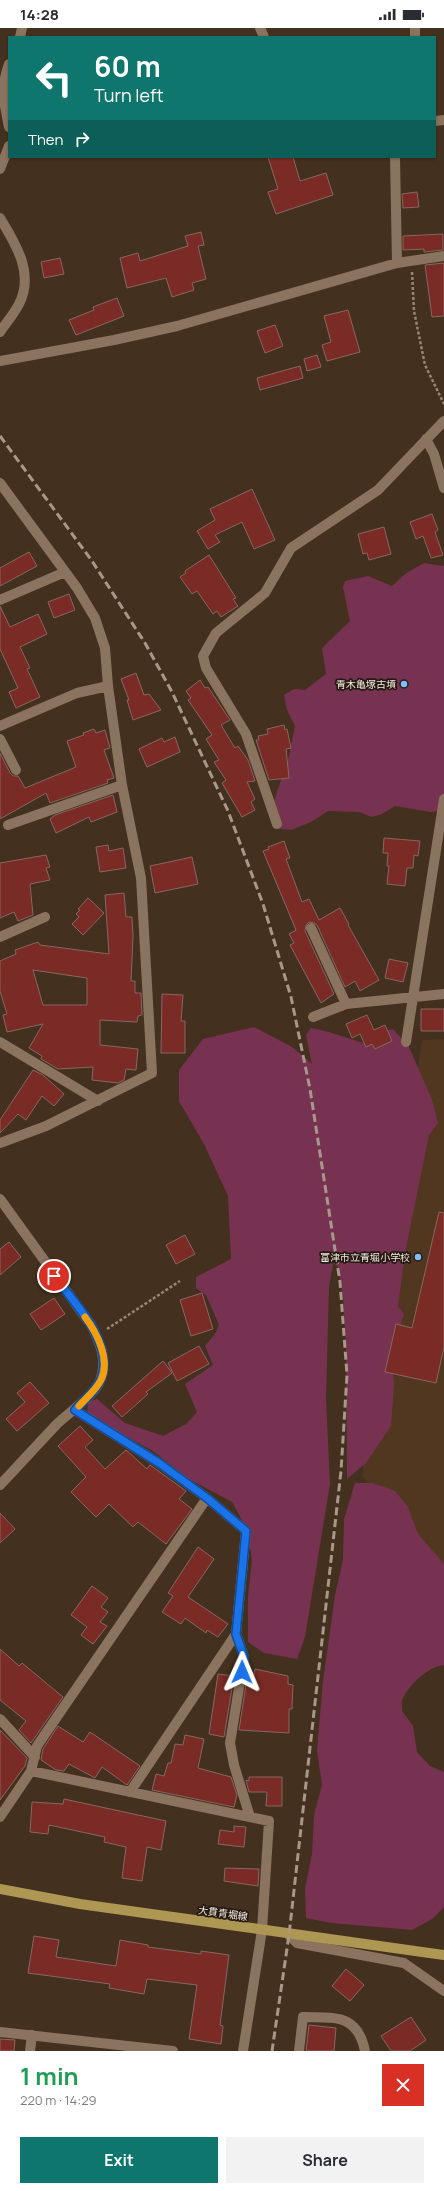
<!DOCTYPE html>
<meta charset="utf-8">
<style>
body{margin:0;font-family:Manrope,"Noto Sans JP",sans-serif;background:#f2f2f3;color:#2b2b33;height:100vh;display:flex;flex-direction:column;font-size:15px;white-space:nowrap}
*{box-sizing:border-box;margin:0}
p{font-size:13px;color:#7c7c81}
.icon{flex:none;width:22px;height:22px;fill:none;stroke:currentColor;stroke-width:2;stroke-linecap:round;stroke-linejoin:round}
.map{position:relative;height:2023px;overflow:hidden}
.sheet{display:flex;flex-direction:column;background:#fff;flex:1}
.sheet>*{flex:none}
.banner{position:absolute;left:8px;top:8px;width:428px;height:122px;border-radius:0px;box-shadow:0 1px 3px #0004;background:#0f766e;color:#fff;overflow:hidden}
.pin{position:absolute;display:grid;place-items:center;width:34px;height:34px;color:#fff;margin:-17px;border:2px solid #fff;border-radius:50%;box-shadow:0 1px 4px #0007}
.me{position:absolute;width:44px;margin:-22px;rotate:1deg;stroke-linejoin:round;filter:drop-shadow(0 0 3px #0008)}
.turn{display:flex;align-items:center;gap:14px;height:84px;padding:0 20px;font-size:18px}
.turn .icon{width:52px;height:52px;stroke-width:2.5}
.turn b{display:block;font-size:28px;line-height:34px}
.then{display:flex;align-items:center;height:38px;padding:0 20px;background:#0003;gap:8px;font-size:15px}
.round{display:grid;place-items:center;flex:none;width:42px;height:42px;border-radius:0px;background:#f2f2f3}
.head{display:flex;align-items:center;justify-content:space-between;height:68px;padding:0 20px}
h1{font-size:24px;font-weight:700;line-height:30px;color:#1e9e55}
.action{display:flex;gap:8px;margin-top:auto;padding:8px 20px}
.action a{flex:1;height:46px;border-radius:0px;background:#0f766e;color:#fff;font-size:16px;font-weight:700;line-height:46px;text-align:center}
.action a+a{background:#f2f2f3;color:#2b2b33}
.status{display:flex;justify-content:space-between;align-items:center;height:28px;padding:0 20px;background:#fff;direction:ltr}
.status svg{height:11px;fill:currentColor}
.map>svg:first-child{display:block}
</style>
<div class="status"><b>14:28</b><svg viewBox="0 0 49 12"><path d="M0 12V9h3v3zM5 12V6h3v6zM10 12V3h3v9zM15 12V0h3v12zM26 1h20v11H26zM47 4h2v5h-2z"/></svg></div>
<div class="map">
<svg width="444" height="2023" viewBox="0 0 444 2023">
<rect width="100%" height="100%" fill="#44301e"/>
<path fill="#513720" d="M444 1011V1551L362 1447 422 1012Z"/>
<path fill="#773252" d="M424 535 444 538V782L431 784 395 778 382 786 372 789 359 784 328 783 311 794 291 802 275 800 272 779 289 728 295 698 287 682 284 667 294 661 305 662 326 646 322 620 350 593 343 559 345 553 368 548 392 558 405 546Z
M254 999 292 1019 312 1036 306 1007 311 1000C334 1004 354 1013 375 1018L384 1003 393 1001 409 1019 432 1072 438 1095 429 1107 405 1225 398 1278 404 1286 391 1323 394 1357 391 1398 366 1435 347 1451 346 1319 343 1265 335 1226 329 1258 326 1370 330 1456 305 1609 297 1631 264 1625 248 1614V1568L252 1532 247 1501 232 1474 187 1450 153 1423 87 1387 88 1374 97 1371 125 1395 163 1408 186 1396 197 1384 185 1356 213 1337 205 1318 215 1306 219 1297 206 1267 196 1260V1249L231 1231 228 1168 204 1116 179 1073V1042L203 1011Z
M355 1455H373L395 1463 408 1479 418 1506 444 1536V1637C429 1638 409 1657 403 1670 401 1674 402 1679 402 1683L413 1698 417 1724 430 1738 444 1744V1879L432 1891 412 1902 331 1895 306 1890 305 1860 312 1826 314 1787 322 1757 317 1722 323 1653 335 1567 343 1532 344 1491Z"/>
<path fill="#7a2b25" stroke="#876763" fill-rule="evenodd" d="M268 129H293L300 153 326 145 333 167 276 186 268 164 278 161Z
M417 164 419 179 403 180 402 166Z
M201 204 204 217 198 218 206 251 192 255 194 262 172 269 166 250 127 260 120 230 138 225 140 233 188 218 185 208Z
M443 206V222L424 224V221L403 222V208Z
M60 230 64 246 44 250 41 234Z
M444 235V288L432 289 425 237Z
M117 270 124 288 76 307 69 292 94 282 93 279Z
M348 282 360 324 327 333 322 317 331 314 324 288Z
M275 297 283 318 265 325 257 303Z
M317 327 321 339 307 343 304 331Z
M300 338 303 350 260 362 257 350Z
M252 461 275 512 254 521 242 494 215 507 220 514 208 521 197 503 215 492 210 481Z
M432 486 438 502 435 504 443 527 431 530 423 508 416 511 410 494Z
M384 499 391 526 369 532 367 525 363 526 358 506Z
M29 524 37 538 0 558V540Z
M209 527 236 570 233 571 238 578 221 589 217 583 213 586 197 563 192 566 180 549 186 545 185 543Z
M69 566 75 582 54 590 48 574Z
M0 578 10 599 38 586 47 606 20 619 30 640 27 641 40 669 16 680 9 664 18 660 0 621Z
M136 645 144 667 149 666 161 682 133 692 127 672H129L121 651Z
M200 652 205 660 208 659 230 692 221 697 235 720 238 718 248 732 255 753 247 754 255 771 251 774 255 782 242 789 222 755 226 752 214 734 219 732 206 711 212 707 188 672 191 670 186 663Z
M284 697 285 702 287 701 291 720 286 721 289 750 269 752 256 712H259L258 708 268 706 267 701Z
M94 701 96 705 105 702 110 720 104 722 114 750 107 752 108 755 50 775 46 765 0 791V725L10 745 13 748H18L25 760 76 739 67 713 84 707 83 705Z
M175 709 180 724 147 739 139 721 162 710 164 714Z
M113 767 117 784 91 794 89 789 56 805 50 791 55 787Z
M384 810 420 813 418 828 414 827 413 840H407L405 858 387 856 389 838H387L388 825H383Z
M284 813 290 830 286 831 302 874 309 871 319 892 340 880 349 896 348 897 379 952 360 963 355 953 345 959 317 897 314 895 309 894 306 897 305 903 334 966 321 975 290 917 294 915 289 906 296 902 263 823 269 821 268 819Z
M108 817 109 823 123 820 126 840 100 844 96 819Z
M46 827 50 839 46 840 50 852 30 856 33 887 18 893 14 884 0 890V835Z
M192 829 198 856 155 865 150 838Z
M124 865 126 889H132L133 908 131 953H135V965H141L142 987 138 988 137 994 100 992V1017L138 1021 136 1042 126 1041 124 1052 118 1055 92 1052 93 1039 58 1041 41 1031 42 1028 29 1020 43 996 7 1004 3 987 7 986 0 963V933L16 926 15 922 38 914 40 917 109 926 105 867ZM33 942 87 950V977H43Z
M88 870 104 885 83 907 72 896 79 889 76 886 80 882 78 881Z
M389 931 408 935 403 954 385 950Z
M162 966 183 967 181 993H185V1025H161Z
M421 981H444V1003H421Z
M367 987 374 1002 385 997 392 1013 375 1021 372 1016 366 1019 360 1006 352 1010 346 996Z
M33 1042 43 1047 64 1066 54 1078 42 1068 26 1092 18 1086 0 1105V1092Z
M439 1184 444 1185V1319L436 1355 385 1344 396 1296 412 1300Z
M185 1207 195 1226 176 1236 166 1217Z
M9 1214 21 1229 0 1247V1221Z
M202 1265 213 1301 191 1308 180 1272Z
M54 1270 65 1286 41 1302 30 1286Z
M199 1318 209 1336 177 1353 168 1335Z
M163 1333 172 1345 146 1364 148 1366 122 1389 112 1378Z
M30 1354 49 1375 17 1403 6 1391 25 1374 17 1365Z
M80 1398 93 1412 85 1419 105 1441 126 1422 147 1441 150 1437 186 1463 179 1471 192 1481 166 1516 138 1494 133 1499 109 1476 96 1489 71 1464 86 1449 58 1418Z
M0 1485 15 1501 0 1515Z
M198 1519 214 1531 188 1569 228 1596 218 1609 207 1602 206 1605 185 1590 181 1596 162 1584 173 1568 168 1565Z
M92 1558 108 1570 101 1579 108 1584 100 1594 107 1598 93 1616 81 1607 87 1599 71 1587Z
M0 1621 19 1638 22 1635 63 1669 31 1715 19 1702 26 1693 0 1672Z
M255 1641 288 1648V1656L293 1657 292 1681H289V1705L239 1702 247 1650 253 1651Z
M218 1646 234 1648 224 1709 209 1706Z
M58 1698 83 1714 90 1704 140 1738 127 1757 102 1739 95 1750 69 1736 64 1743 56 1742 41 1732 43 1721Z
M0 1702 27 1730 25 1738 0 1772Z
M185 1707 204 1711 198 1740 231 1749 237 1767 234 1779 152 1762 156 1746 164 1748 168 1735H171L175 1716 183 1717Z
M249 1749H282V1778H266L267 1764H249L246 1752 249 1753Z
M64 1771 166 1793 161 1822 147 1819 142 1853 122 1850 126 1819 104 1814 105 1809 49 1797 48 1806 30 1804 32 1774 63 1776Z
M234 1798 246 1799 244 1819 218 1816 220 1802 234 1804Z
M225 1840 259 1841 258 1858 224 1853Z
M34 1908 59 1912 56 1929 116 1938 120 1912 148 1917V1919L201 1926V1923L229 1927 220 1997 223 1998 221 2016 189 2011 197 1957 147 1951 144 1966 109 1960 110 1956 28 1945Z
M346 1941 364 1957 350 1973 332 1958Z
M411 1989 426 2012 410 2023H391L381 2008Z
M309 1997 336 2000 334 2023H306Z
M0 2011 15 2012 14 2023H0Z"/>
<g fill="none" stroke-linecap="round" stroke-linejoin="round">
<path stroke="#978677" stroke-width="2.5" stroke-dasharray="3 2" stroke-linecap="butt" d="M412 244 414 283 425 337 444 376
M107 1301 180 1253"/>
<path stroke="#8a735f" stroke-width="10" d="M260 0 264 9
M415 0V9
M20 9 22 0
M9 36C0 60 4 74 9 99
M435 93 444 92
M395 129 397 235
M0 141 9 118
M0 190C15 215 35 245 19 276 14 286 6 295 0 304
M0 333 114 312 177 298 397 235 444 228
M426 411 434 426 444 460
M0 455 77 560 95 590 105 620 108 658 122 757 141 850 152 1045 46 1098 0 1115
M0 572 65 544
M0 698 77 665 108 658
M0 711 16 742
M277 796 246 706 206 640 203 628 216 605 265 565 291 520 378 462 444 393
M8 797 122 757
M311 900 346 976
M0 909 45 889
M313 989 346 976 444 966
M0 1014 98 1073
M406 1014 444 771
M0 1171 91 1297C100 1314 107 1331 101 1350 97 1366 69 1384 57 1396 38 1416 19 1437 0 1457
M75 1382 159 1435 207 1470 246 1503 236 1606 130 1764
M236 1606 244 1629 230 1715 234 1737 250 1789
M0 1691 35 1729
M31 1743 269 1793 262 1902 243 2023
M0 1789 31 1743 37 1718 207 1470
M289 1907 297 1915 404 1935 444 1963
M0 2004 173 2023
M30 2023 32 2007
M299 2023 303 1989C335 1990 357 1985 365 2023"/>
<path stroke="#ae9752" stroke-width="10" d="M0 1861 80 1876 444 1927"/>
<path stroke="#a8988a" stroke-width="3" stroke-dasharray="8 4" stroke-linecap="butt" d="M0 408 92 533 145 615 172 664 228 783 263 876 291 969 310 1061 340 1254 347 1347 341 1443 289 1907 272 2023"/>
</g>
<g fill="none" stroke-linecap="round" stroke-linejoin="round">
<g stroke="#114b97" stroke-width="10">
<path id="route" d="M54 1248C74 1274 115 1316 101 1351 97 1362 83 1373 75 1382L159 1435 207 1470 246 1503 236 1606 244 1629 242 1644"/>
</g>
<use href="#route" stroke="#1a73e8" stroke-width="7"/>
<path stroke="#f59e0b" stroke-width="7" d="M79 1378C86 1370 96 1362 101 1352 111 1332 97 1305 85 1289"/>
</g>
<g fill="#82bcfa" stroke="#241a13" stroke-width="1.5">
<circle cx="404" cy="656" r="4"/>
<circle cx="418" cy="1229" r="4"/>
</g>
<g text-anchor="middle" stroke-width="3.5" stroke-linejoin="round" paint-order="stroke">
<g font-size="10" fill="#f5e8dd" stroke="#241a13" text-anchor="end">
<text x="396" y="660">青木亀塚古墳</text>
<text x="410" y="1233">富津市立青堀小学校</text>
</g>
<g font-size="10" fill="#f5e8dd" stroke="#241a13">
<text transform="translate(223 1885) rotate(8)" y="4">大貫青堀線</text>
</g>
</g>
</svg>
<div class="pin" style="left:54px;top:1248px;background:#d93025"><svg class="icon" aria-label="arrive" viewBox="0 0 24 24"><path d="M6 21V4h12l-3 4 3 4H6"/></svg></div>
<svg class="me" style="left:242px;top:1644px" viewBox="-20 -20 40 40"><path d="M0-17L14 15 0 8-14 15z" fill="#1a73e8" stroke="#fff" stroke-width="4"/></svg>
<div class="banner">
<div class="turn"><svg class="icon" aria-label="left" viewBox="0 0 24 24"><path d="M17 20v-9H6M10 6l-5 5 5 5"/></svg><div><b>60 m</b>Turn left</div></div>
<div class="then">Then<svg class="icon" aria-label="right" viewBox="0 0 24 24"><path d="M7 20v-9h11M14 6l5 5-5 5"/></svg></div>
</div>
</div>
<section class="sheet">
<div class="head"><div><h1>1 min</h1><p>220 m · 14:29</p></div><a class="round" style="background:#d93025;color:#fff"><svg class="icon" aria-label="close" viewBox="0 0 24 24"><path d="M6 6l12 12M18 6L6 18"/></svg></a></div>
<div class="action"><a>Exit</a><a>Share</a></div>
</section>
